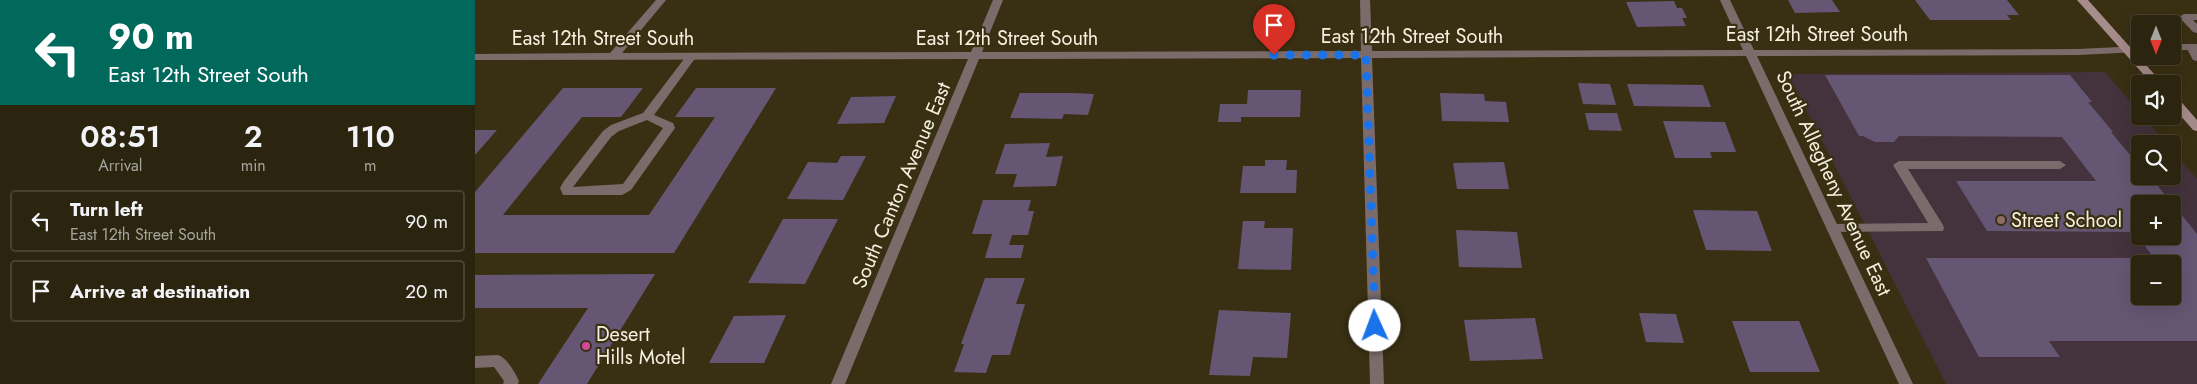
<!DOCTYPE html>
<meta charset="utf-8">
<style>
body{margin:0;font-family:Jost,sans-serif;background:#332c17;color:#f1f3f6;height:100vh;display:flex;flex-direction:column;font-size:19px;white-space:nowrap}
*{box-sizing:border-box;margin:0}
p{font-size:16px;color:#a6a49e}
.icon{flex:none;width:28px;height:28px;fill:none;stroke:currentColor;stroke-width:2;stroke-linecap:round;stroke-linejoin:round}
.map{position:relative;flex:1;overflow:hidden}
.sheet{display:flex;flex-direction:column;background:#2b240e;width:475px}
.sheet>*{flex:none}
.banner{background:#00695c;color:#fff;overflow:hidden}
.needle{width:32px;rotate:180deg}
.tools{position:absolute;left:1656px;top:15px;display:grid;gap:10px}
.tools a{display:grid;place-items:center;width:50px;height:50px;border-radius:5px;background:#2b240e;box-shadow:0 5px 20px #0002,0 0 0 1px #47412e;font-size:25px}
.pin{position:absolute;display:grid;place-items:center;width:42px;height:42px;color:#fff;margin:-51px -21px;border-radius:50% 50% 50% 0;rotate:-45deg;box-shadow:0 0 5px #0007}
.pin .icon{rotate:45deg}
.me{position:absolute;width:55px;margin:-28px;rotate:358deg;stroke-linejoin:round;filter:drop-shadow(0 0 4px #0008)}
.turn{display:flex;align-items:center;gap:18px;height:105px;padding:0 25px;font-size:22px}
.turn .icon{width:65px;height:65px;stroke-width:2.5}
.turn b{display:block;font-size:35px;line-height:42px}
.eta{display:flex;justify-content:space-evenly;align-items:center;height:85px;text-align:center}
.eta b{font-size:30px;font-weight:600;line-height:35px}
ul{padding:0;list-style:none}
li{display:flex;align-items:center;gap:15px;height:62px;margin:0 10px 8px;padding:0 15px;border:2px solid #47412e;border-radius:5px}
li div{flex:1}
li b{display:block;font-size:19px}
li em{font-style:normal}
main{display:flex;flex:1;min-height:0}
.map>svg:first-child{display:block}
</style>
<main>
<section class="sheet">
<div class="banner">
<div class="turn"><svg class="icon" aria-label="left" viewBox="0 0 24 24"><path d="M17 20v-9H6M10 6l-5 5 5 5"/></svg><div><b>90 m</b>East 12th Street South</div></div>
</div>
<div class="eta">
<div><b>08:51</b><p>Arrival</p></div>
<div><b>2</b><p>min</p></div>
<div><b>110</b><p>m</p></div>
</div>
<ul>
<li><svg class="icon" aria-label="left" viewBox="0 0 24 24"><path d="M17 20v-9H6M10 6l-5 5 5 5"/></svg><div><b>Turn left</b><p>East 12th Street South</p></div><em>90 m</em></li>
<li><svg class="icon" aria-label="arrive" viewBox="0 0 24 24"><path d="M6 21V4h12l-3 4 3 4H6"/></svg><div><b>Arrive at destination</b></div><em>20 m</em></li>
</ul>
</section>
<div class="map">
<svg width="1722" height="384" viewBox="0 0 1722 384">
<rect width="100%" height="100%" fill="#393013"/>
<path fill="#44323c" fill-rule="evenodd" d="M1630 72 1665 113V116H1668L1691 144H1665V176H1698V151L1722 179V384H1471L1313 74ZM1665 204H1698V236H1665ZM1665 264H1698V296H1665Z"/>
<path fill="#655773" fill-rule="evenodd" d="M1313 0H1357L1365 12 1320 13Z
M1440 0H1532L1544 15H1532L1536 20H1455Z
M1199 1 1202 8H1207L1212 18H1207L1211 26 1162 27 1151 2Z
M1350 75H1595L1617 102H1613L1638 132H1636L1665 167V176H1675L1697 204H1665V236H1698V204L1722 234V341H1574L1585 357H1504L1451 258H1679L1659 232 1512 231 1481 181H1621L1587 137 1424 136 1419 142H1400L1388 136H1384ZM1665 264H1698V296H1665Z
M1103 83 1135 84 1141 105 1108 104Z
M1152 84 1228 85 1236 107 1159 106Z
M88 88H168L146 117H107L28 215H174L240 117H200L221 88H301L199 253H0V192Z
M773 90H826L825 117H766V122H743L745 104H772Z
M545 93H599L619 94 613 115 589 114 587 119 535 118Z
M965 93 1009 94 1010 101 1031 102 1034 122 967 121Z
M421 96 409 123 362 124 376 97Z
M1110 113H1142L1147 131 1114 130Z
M1188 121 1250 122 1261 152H1235L1237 158H1200Z
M0 130H22L0 155Z
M575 143 571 157 588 156 581 186 538 187 542 174H520L530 144Z
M366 156H391L368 200 312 199 333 162 362 163Z
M790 160H812L811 170H822L821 193H765L768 166H790Z
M1029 162 1034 189H982L978 163Z
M508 200H556L553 211H559L553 235H537L534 245H549L546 258H510L517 234H497Z
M1218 210 1282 211 1297 251 1231 250Z
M308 219H363L330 284 273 283Z
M768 221H790L789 228H818L816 270 763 269Z
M981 230 1042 232 1047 268 984 267Z
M180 274 112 384H63L113 308H0V275Z
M510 278H550L541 304H550L535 355H517L511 373 479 372 489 344H486Z
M744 310 816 313 812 358 778 357 775 376 734 375Z
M1164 313 1201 314 1209 343 1171 342Z
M311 315 289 363H234L259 316Z
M1060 318 1068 359 995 361 989 320Z
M1257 321H1324L1345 372H1275Z"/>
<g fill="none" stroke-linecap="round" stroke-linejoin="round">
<path fill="#7c6b6b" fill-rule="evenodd" d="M1722 14V20H1718L1722 24V33L1718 32 1704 17 1709 14Z
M1716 44 1722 48V61L1718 60 1711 47Z
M216 54 221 57 179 115 198 123 200 128 156 190 147 195H88L85 188 89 181 128 131 136 125 168 113 212 55ZM172 120 188 128 148 184 98 187 136 137 144 131Z
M1424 161H1585L1591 165 1585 169H1433L1468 225 1469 228 1468 231 1353 232 1352 229 1353 226 1358 224 1453 223 1418 165Z
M23 355C32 358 40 372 44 381L43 384H28L29 381 19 367 0 368V356Z"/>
<path fill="#7c6b6b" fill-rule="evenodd" d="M181 0H191L147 53 496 52 518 0H528L507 52 886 51 885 0H895L897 51 1268 50 1245 0H1255L1279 50 1603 49 1665 46V52L1603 55 1282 56 1438 384H1424L1271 56 897 58 909 384H895L886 58 504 59 370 384H356L493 59 0 60V54L135 53Z
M1698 44H1722V50H1698Z"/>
<path fill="#a68c8b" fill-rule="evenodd" d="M1602 0H1613L1688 84H1677Z
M1698 96 1702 97 1722 120V131L1718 130 1698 107Z"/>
</g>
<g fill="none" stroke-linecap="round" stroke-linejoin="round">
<path stroke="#1a73e8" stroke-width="9" stroke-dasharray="0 16.2" d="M799 55H891L900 326"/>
</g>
<circle fill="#8d6e63" stroke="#393013" stroke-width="2" cx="1526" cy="220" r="5"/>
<circle fill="#d1479c" stroke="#393013" stroke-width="2" cx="111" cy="346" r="5"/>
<g text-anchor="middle" stroke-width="4.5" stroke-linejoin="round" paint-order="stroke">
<g font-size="20" fill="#f5f0df" stroke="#393013">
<text x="1342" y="41">East 12th Street South</text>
<text x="937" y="43">East 12th Street South</text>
<text x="128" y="45">East 12th Street South</text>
<text x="532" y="45">East 12th Street South</text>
<text transform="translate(1359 183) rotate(65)" y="7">South Allegheny Avenue East</text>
<text transform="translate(426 185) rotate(-67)" y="7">South Canton Avenue East</text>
</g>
<g font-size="20" fill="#f5f0df" stroke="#393013" text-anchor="start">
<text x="1536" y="227">Street School</text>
<text x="121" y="341">Desert<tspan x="121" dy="23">Hills Motel</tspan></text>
</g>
</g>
</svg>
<div class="tools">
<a><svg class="needle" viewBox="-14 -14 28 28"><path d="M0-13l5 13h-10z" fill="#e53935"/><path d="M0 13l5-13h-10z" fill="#a6a49e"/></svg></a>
<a><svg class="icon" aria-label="sound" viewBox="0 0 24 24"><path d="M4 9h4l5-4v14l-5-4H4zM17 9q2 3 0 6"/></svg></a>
<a><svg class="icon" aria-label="search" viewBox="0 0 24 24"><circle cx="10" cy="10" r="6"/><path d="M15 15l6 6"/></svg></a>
<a>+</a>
<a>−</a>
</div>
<div class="pin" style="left:799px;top:55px;background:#d93025"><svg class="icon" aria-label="arrive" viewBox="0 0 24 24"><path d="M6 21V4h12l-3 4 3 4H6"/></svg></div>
<svg class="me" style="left:900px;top:326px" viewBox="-20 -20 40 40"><circle r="19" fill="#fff"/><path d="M0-13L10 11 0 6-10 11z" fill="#1a73e8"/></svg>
</div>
</main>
